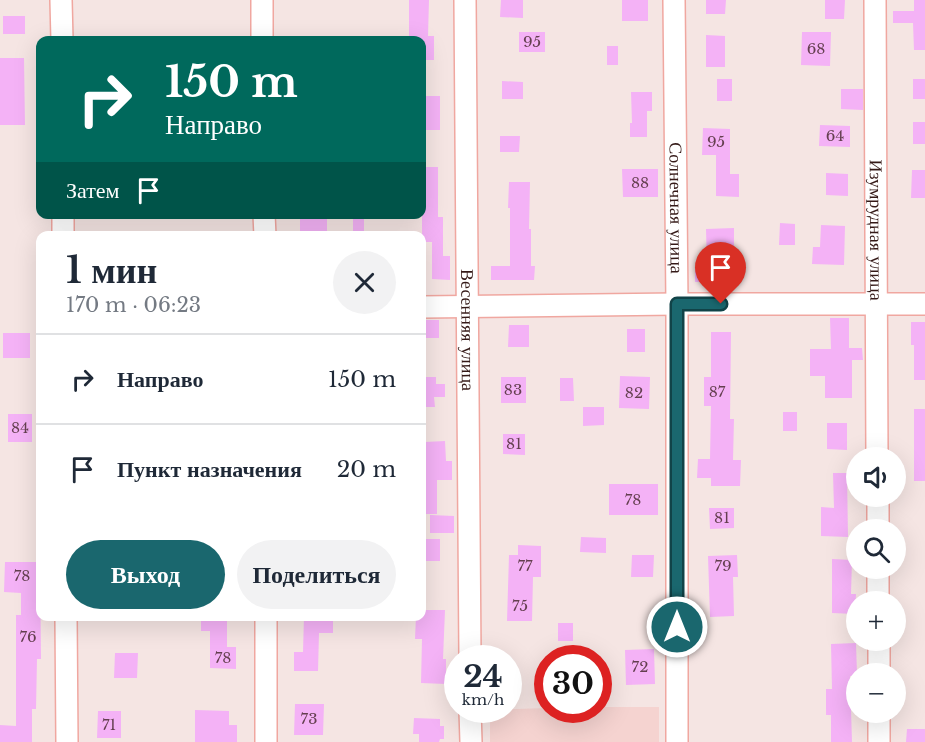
<!DOCTYPE html>
<html lang="ru">
<meta charset="utf-8">
<style>
body{margin:0;font-family:"Libre Baskerville",serif;background:#f2f2f3;color:#1f2937;height:100vh;display:flex;flex-direction:column;font-size:22px;white-space:nowrap}
*{box-sizing:border-box;margin:0}
p{font-size:20px;color:#747a83}
.icon{flex:none;width:33px;height:33px;fill:none;stroke:currentColor;stroke-width:2;stroke-linecap:round;stroke-linejoin:round}
.map{position:relative;flex:1;overflow:hidden}
.panel{position:absolute;left:36px;top:231px;width:390px;height:390px;display:flex;flex-direction:column;background:#fff;border-radius:12px;box-shadow:0 6px 24px #0002}
.panel>*{flex:none}
.hud{position:absolute;left:36px;top:36px;width:390px;height:183px;border-radius:12px;box-shadow:0 6px 24px #0002;background:#00695c;color:#fff;overflow:hidden}
.tools{position:absolute;left:846px;top:447px;display:grid;gap:12px}
.tools a{display:grid;place-items:center;width:60px;height:60px;border-radius:50%;background:#fff;box-shadow:0 6px 24px #0002;font-size:30px}
.speed{position:absolute;left:444px;top:645px;display:flex;gap:12px;font-size:30px;font-weight:700;text-align:center}
.speed>*{display:grid;place-content:center;width:78px;height:78px;border-radius:50%;background:#fff;box-shadow:0 6px 24px #0002;line-height:1}
.speed small{font-size:15px;font-weight:400}
.speed .limit{border:9px solid #d22;background:#fff;color:#111}
.pin{position:absolute;display:grid;place-items:center;width:51px;height:51px;color:#fff;margin:-62px -26px;border-radius:50% 50% 50% 0;rotate:-45deg;box-shadow:0 0 6px #0007}
.pin .icon{rotate:45deg}
.me{position:absolute;width:66px;margin:-33px;rotate:0deg;stroke-linejoin:round;filter:drop-shadow(0 0 4px #0008)}
.turn{display:flex;align-items:center;gap:21px;height:126px;padding:0 30px;font-size:27px}
.turn .icon{width:78px;height:78px;stroke-width:2.5}
.turn b{display:block;font-size:42px;line-height:51px}
.then{display:flex;align-items:center;height:57px;padding:0 30px;background:#0003;gap:12px;font-size:22px}
.round{display:grid;place-items:center;flex:none;width:63px;height:63px;border-radius:32px;background:#f2f2f3}
.summary{display:flex;align-items:center;justify-content:space-between;height:102px;padding:0 30px}
h1{font-size:36px;font-weight:800;line-height:45px}
.primary-button{display:flex;gap:12px;margin-top:auto;padding:12px 30px}
.primary-button a{flex:1;height:69px;border-radius:36px;background:#1a676e;color:#fff;font-size:24px;font-weight:800;line-height:69px;text-align:center}
.primary-button a+a{background:#f2f2f3;color:#1f2937}
ul{padding:0;list-style:none}
li{display:flex;align-items:center;gap:18px;height:90px;padding:0 30px;border-top:2px solid #e0e1e3}
li div{flex:1}
li b{display:block;font-size:22px}
li em{font-style:normal}
.map>svg:first-child{display:block}
</style>
<div class="map">
<svg width="925" height="742" viewBox="0 0 925 742">
<rect width="100%" height="100%" fill="#f5e5e3"/>
<path fill="#f5d3d0" d="M599 707H659V742H490V710L547 708 548 710H598Z"/>
<path fill="#f4b2f6" d="M409 0H429L428 36H434V60H422V40H409Z
M501 0H523V18L500 17Z
M622 0H648V21H622Z
M706 0H726L725 14H706Z
M825 0H845L844 19H825Z
M914 0H925V50H914L913 23H893V11H914Z
M3 16H25V34H3Z
M519 32H545V52H519Z
M802 32H831L830 66 801 65Z
M706 35 725 36V67H706Z
M607 46H618V65H607Z
M0 58H24L25 125H0Z
M717 79H732V101H717Z
M913 79H925V99H913Z
M502 81 523 82V99H502Z
M841 89H863V110L841 109Z
M631 92H652V111H647V137H630V123H632Z
M422 96H440V130H422Z
M913 122H925V144H913Z
M820 125 850 126V147L819 146Z
M703 128 730 129V174H739V197L716 196V155H702Z
M500 136H520L519 152H500Z
M422 167H438V217H443V256H450V280L432 279V242H422Z
M622 169H658V197H623Z
M912 170H925V198H911Z
M826 173 848 174V196L826 195Z
M509 182H530L529 229H531V266H535L534 280H491V266H510V208H508Z
M353 214H364V236H353Z
M300 219H327V236H300Z
M780 223 795 224V245H779Z
M821 225 845 226 844 265 812 264 813 247H820Z
M734 228V258H719V282H695V267H707L706 229Z
M830 318H849V348H862L863 360H852V398H825V376H810V349H831Z
M422 320H439V338H422Z
M911 322H925V380H914V345H911Z
M509 325H529V347H508Z
M627 329H645V352H627Z
M711 332H731L730 419H734L733 460H741L740 486H711V478H697L698 459H710L711 406H704V377H711Z
M3 333H30V358H3Z
M620 376 650 377 649 409 619 408Z
M422 377H436V384H445V397H434L435 407H422Z
M501 377H526V403H501Z
M560 378H573L574 401H560Z
M583 407H604V425L583 426Z
M914 409H925V481H914Z
M783 412H797V431H783Z
M8 414H32V442H8Z
M827 423H847V450L827 449Z
M503 434H525V455L503 454Z
M445 441 446 461H452V480H437V514H422V462H426L425 442Z
M833 473H847L848 537 821 536V507L834 508Z
M609 484H658V515H609Z
M709 508H734V528L710 529Z
M430 515 454 516V533H430Z
M581 537 606 538V553L580 552Z
M422 539H440V561H422Z
M518 545 541 546V577H533L532 621H507L509 555H518Z
M632 555H654L653 577H631Z
M737 555 738 577H733L734 616 710 617 708 556Z
M832 559 852 560 851 594H856L855 614 832 613Z
M5 562H40L41 659H37L36 709H32V742H0V725L16 726V615H21V593L4 592Z
M422 610H445L443 659H446V684L421 683 422 639H415L416 616H422Z
M201 616H227V647H236V669L210 668V631H201Z
M304 616H333V633H319L318 671H294V652H303Z
M558 623H573V641H558Z
M856 643 857 674 856 676H850L852 742H831V715H826V689H832L831 644Z
M654 649 655 684 626 685 625 650Z
M115 653H138L137 678H114Z
M295 704H324L323 735H294Z
M195 710 229 711V725H237V742H195Z
M98 711H121V738H97Z
M414 718 440 719V726H444V739H440L439 742H419V734H413Z
M907 729H925V742H906Z"/>
<g fill="none" stroke-linecap="round" stroke-linejoin="round">
<g stroke="#f0a7a0" stroke-width="24">
<g id="minor">
<path d="M61 0 62 40"/>
<path d="M262 0V40"/>
<path id="s1" d="M465 0 470 658"/>
<path id="s2" d="M674 0 677 304V742"/>
<path id="s3" d="M875 0 877 458"/>
<path d="M63 214V236"/>
<path d="M264 214 265 236"/>
<path d="M422 307 677 304H925"/>
<path d="M878 496V530"/>
<path d="M878 568V602"/>
<path d="M66 616 67 742"/>
<path d="M266 616V742"/>
<path d="M879 640V674"/>
<path d="M470 710 471 742"/>
<path d="M879 712V742"/>
</g>
</g>
<use href="#minor" stroke="#fff" stroke-width="21"/>
</g>
<g fill="none" stroke-linecap="round" stroke-linejoin="round">
<g stroke="#114348" stroke-width="15">
<path id="route" d="M677 627V304H721"/>
</g>
<use href="#route" stroke="#1a676e" stroke-width="10"/>
</g>
<g text-anchor="middle" stroke-width="4.5" stroke-linejoin="round" paint-order="stroke">
<g font-size="15" fill="#643f4f">
<text x="532" y="47">95</text>
<text x="816" y="54">68</text>
<text x="835" y="141">64</text>
<text x="716" y="147">95</text>
<text x="640" y="188">88</text>
<text x="513" y="395">83</text>
<text x="717" y="397">87</text>
<text x="634" y="398">82</text>
<text x="20" y="433">84</text>
<text x="514" y="449">81</text>
<text x="633" y="505">78</text>
<text x="722" y="523">81</text>
<text x="525" y="571">77</text>
<text x="723" y="571">79</text>
<text x="22" y="581">78</text>
<text x="520" y="611">75</text>
<text x="28" y="642">76</text>
<text x="223" y="663">78</text>
<text x="640" y="672">72</text>
<text x="309" y="724">73</text>
<text x="109" y="730">71</text>
</g>
<g font-size="18" fill="#341917" stroke="#f6f6f6">
<text dy="6" stroke="none"><textPath href="#s2" startOffset="208">Солнечная улица</textPath></text>
<text dy="6" stroke="none"><textPath href="#s3" startOffset="230">Изумрудная улица</textPath></text>
<text dy="6" stroke="none"><textPath href="#s1" startOffset="330">Весенняя улица</textPath></text>
</g>
</g>
</svg>
<div class="tools">
<a><svg class="icon" aria-label="sound" viewBox="0 0 24 24"><path d="M4 9h4l5-4v14l-5-4H4zM17 9q2 3 0 6"/></svg></a>
<a><svg class="icon" aria-label="search" viewBox="0 0 24 24"><circle cx="10" cy="10" r="6"/><path d="M15 15l6 6"/></svg></a>
<a>+</a>
<a>−</a>
</div>
<div class="speed"><div>24<small>km/h</small></div><div class="limit">30</div></div>
<div class="pin" style="left:721px;top:304px;background:#d93025"><svg class="icon" aria-label="arrive" viewBox="0 0 24 24"><path d="M6 21V4h12l-3 4 3 4H6"/></svg></div>
<svg class="me" style="left:677px;top:627px" viewBox="-20 -20 40 40"><circle r="17" fill="#1a676e" stroke="#fff" stroke-width="3"/><path d="M0-11L8 9 0 5-8 9z" fill="#fff"/></svg>
<div class="hud">
<div class="turn"><svg class="icon" aria-label="right" viewBox="0 0 24 24"><path d="M7 20v-9h11M14 6l5 5-5 5"/></svg><div><b>150 m</b>Направо</div></div>
<div class="then">Затем<svg class="icon" aria-label="arrive" viewBox="0 0 24 24"><path d="M6 21V4h12l-3 4 3 4H6"/></svg></div>
</div>
<section class="panel">
<div class="summary"><div><h1>1 мин</h1><p>170 m · 06:23</p></div><a class="round"><svg class="icon" aria-label="close" viewBox="0 0 24 24"><path d="M6 6l12 12M18 6L6 18"/></svg></a></div>
<ul>
<li><svg class="icon" aria-label="right" viewBox="0 0 24 24"><path d="M7 20v-9h11M14 6l5 5-5 5"/></svg><div><b>Направо</b></div><em>150 m</em></li>
<li><svg class="icon" aria-label="arrive" viewBox="0 0 24 24"><path d="M6 21V4h12l-3 4 3 4H6"/></svg><div><b>Пункт назначения</b></div><em>20 m</em></li>
</ul>
<div class="primary-button"><a>Выход</a><a>Поделиться</a></div>
</section>
</div>
